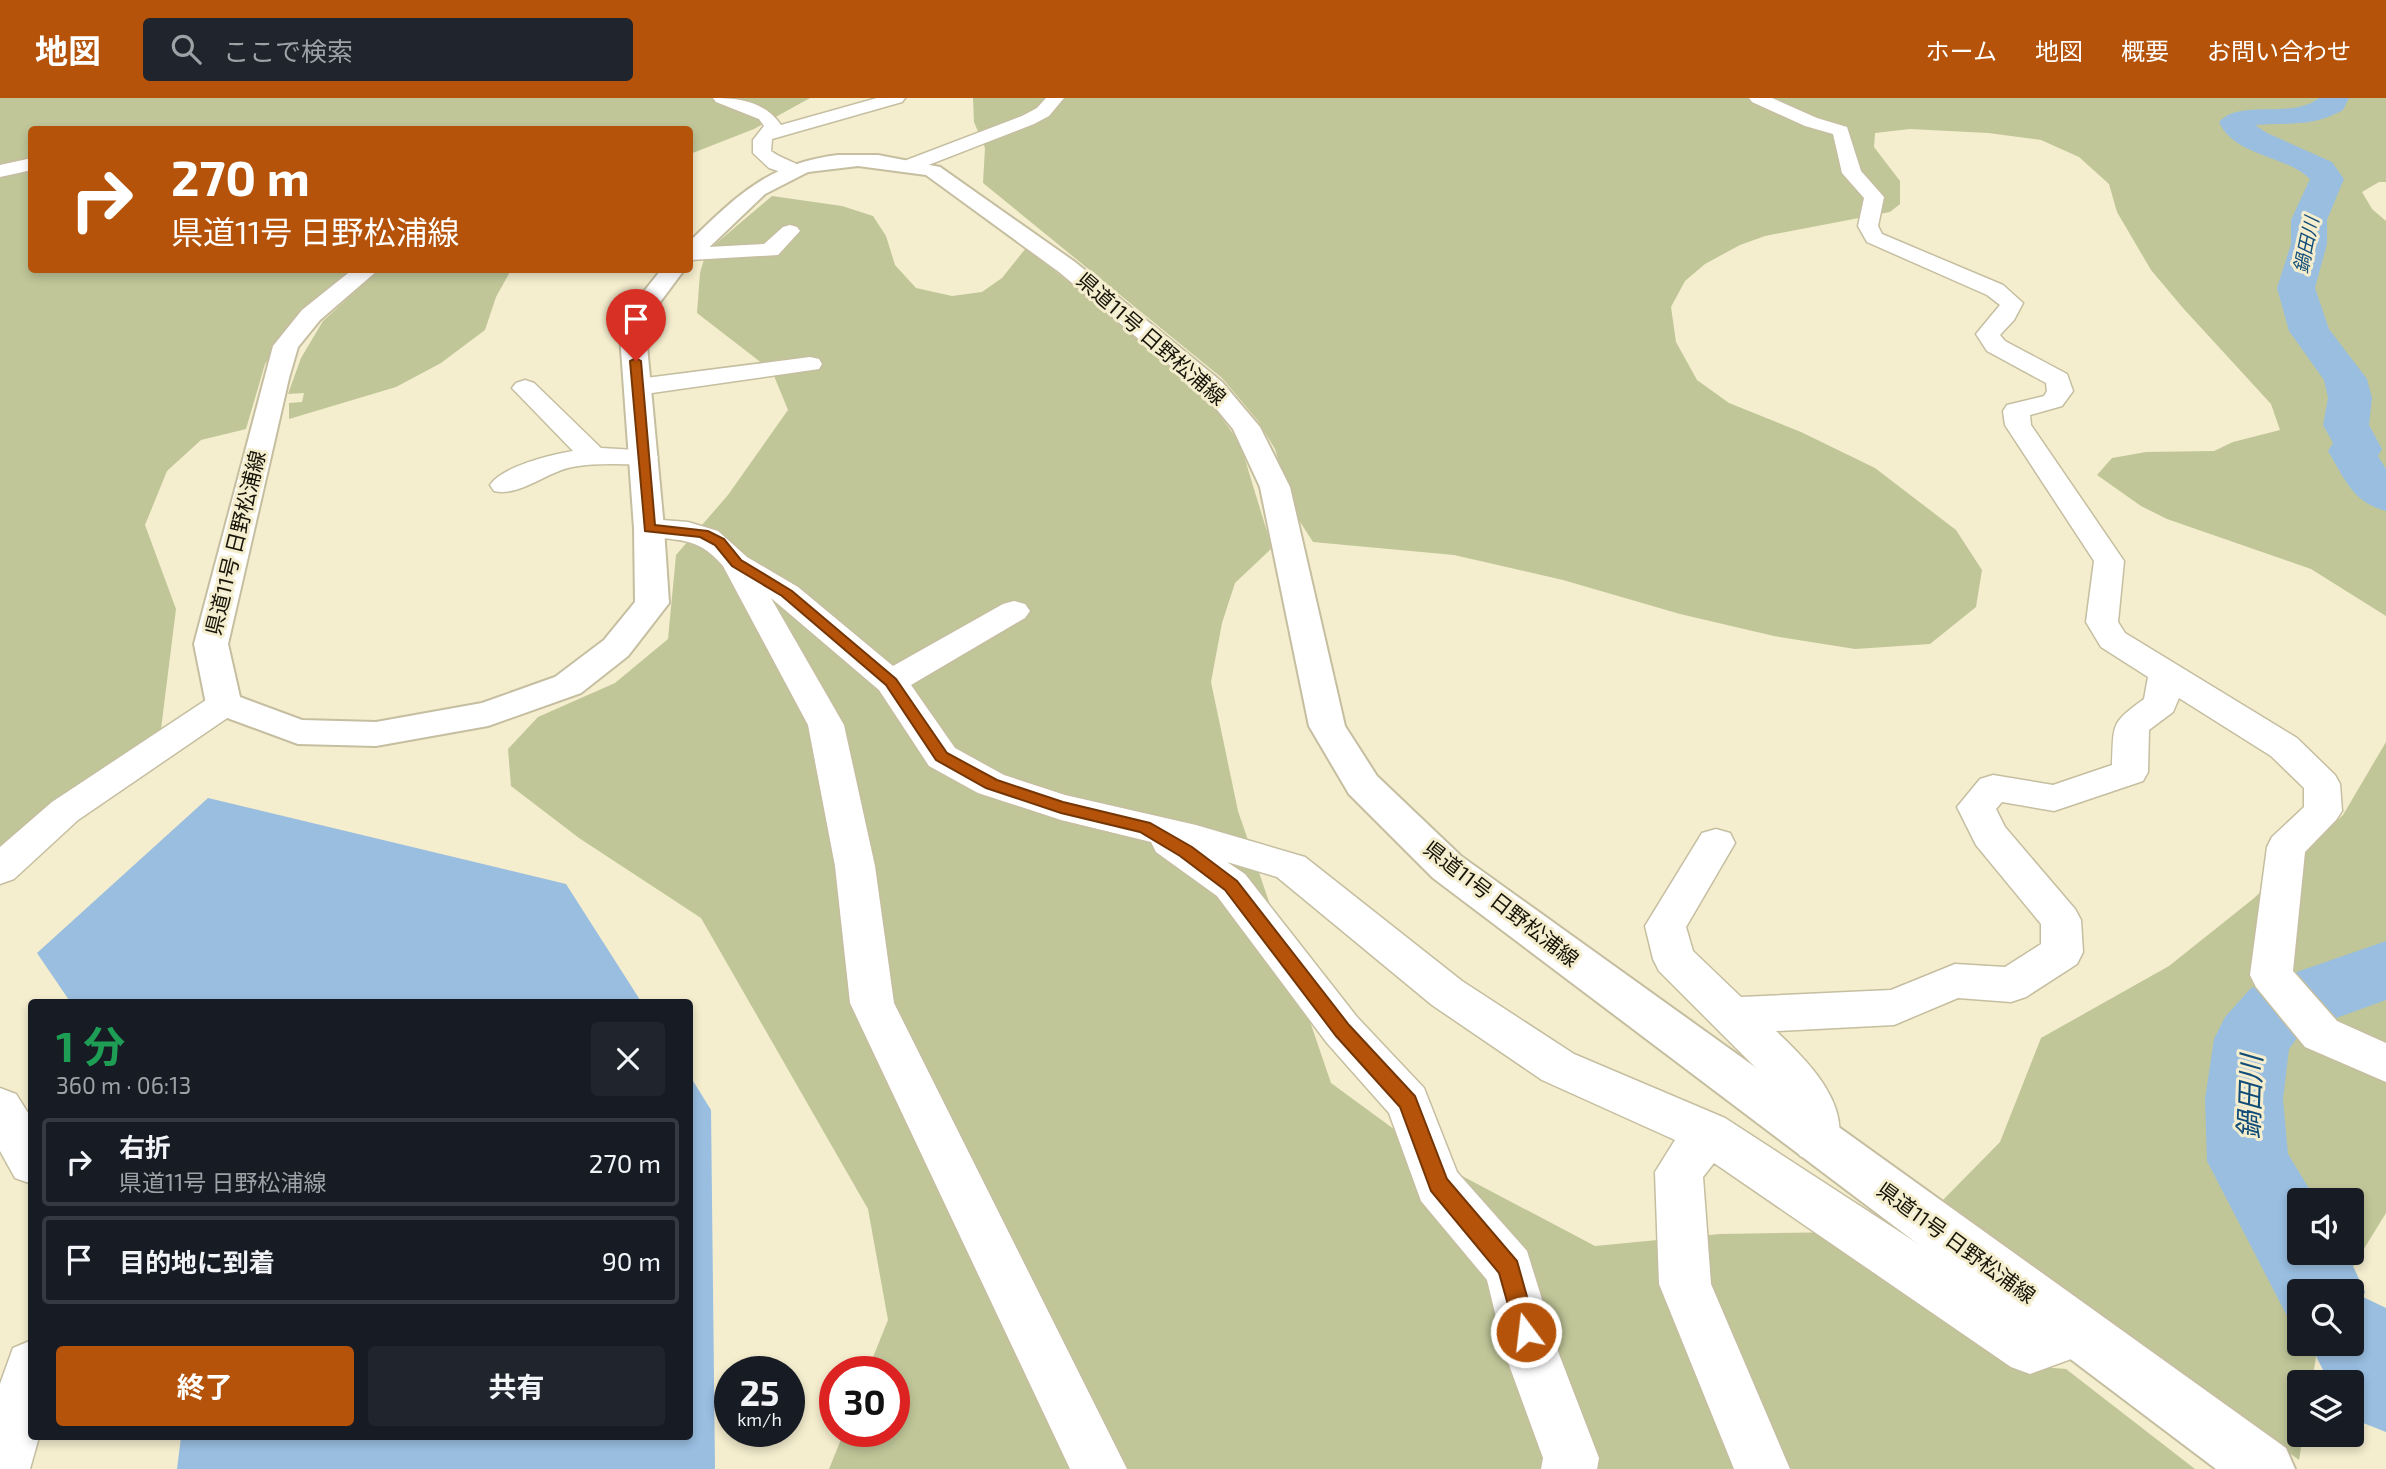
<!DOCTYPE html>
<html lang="ja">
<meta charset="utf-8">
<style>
body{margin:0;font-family:"Exo 2","Noto Sans JP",sans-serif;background:#20242c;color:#f1f3f6;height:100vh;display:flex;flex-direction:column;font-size:26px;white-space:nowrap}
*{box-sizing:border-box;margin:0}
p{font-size:23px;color:#9ea1a6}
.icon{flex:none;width:38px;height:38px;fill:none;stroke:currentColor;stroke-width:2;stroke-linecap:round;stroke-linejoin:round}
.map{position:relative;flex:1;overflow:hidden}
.side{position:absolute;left:28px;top:901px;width:665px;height:441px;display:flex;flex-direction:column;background:#171b24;border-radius:7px;box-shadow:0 4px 10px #0003}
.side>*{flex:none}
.banner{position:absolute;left:28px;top:28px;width:665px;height:147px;border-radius:7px;box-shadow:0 4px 10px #0003;background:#b45309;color:#fff;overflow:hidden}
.fabs{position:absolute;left:2287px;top:1090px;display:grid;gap:14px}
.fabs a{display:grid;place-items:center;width:77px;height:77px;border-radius:7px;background:#171b24;box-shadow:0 4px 10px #0003;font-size:35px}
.speed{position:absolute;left:714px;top:1258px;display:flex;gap:14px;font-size:35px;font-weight:700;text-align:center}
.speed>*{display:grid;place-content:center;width:91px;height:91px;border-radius:50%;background:#171b24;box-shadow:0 4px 10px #0003;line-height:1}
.speed small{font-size:18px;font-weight:400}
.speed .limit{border:10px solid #d22;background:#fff;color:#111}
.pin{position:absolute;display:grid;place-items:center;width:60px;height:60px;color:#fff;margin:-72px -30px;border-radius:50% 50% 50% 0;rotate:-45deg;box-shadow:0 0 7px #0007}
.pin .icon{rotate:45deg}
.me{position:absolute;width:77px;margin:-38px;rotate:345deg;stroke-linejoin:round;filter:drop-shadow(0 0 5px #0008)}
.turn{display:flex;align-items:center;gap:24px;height:147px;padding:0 28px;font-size:32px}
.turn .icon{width:91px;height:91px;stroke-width:2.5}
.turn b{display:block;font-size:49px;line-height:60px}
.round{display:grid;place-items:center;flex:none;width:74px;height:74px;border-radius:7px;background:#20242c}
.summary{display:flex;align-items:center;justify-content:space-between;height:119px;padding:0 28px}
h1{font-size:42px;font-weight:700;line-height:52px;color:#1e9e55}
.action{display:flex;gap:14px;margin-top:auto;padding:14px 28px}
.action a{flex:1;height:80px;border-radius:7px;background:#b45309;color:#fff;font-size:28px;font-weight:700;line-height:80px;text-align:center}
.action a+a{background:#20242c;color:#f1f3f6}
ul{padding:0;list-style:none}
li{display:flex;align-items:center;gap:21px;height:88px;margin:0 14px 10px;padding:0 14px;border:4px solid #363941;border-radius:7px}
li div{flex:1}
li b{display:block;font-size:26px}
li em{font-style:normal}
header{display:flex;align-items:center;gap:42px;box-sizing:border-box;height:98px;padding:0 35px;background:#b45309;color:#fff}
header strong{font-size:33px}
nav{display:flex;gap:38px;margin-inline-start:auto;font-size:24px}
.search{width:490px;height:63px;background:#20242c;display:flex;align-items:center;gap:18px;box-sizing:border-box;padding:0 24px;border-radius:7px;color:#9ea1a6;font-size:26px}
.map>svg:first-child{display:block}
</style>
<header>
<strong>地図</strong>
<div class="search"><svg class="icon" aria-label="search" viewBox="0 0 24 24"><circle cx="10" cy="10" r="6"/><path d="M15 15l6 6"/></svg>ここで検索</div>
<nav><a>ホーム</a><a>地図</a><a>概要</a><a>お問い合わせ</a></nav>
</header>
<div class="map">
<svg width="2386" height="1371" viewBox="0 0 2386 1371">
<rect width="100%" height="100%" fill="#f4edce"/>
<path fill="#c0c698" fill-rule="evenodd" d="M0 0H810L754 31 690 56V32H32L31 61 0 69Z
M973 0H2386V84H2379L2362 94 2372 111 2386 123V518L2311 471 2167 421 2141 408 2097 377 2112 360 2146 354 2214 353 2233 344 2280 332 2271 306 2183 210 2151 172 2117 114 2109 86 2079 59 2041 42 1988 35 1910 31 1875 35 1874 49 1900 83V106L1890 114 1765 138 1740 147 1705 166 1685 183 1671 209 1676 244 1697 282 1729 305 1801 334 1875 370 1956 432 1982 472 1976 509 1930 546 1855 551 1774 538 1680 516 1563 482 1454 457 1313 444 1295 416 1275 351 1258 323 1222 280 983 85 985 50 974 24Z
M31 72 32 172H351L293 228 265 266 246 331 201 342 167 373 145 427 176 511 160 639 0 777V81Z
M772 98 842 108 873 118 886 138 895 167 916 190 952 198 982 194 1002 180 1026 150 1198 288 1240 345 1272 450 1235 485 1222 525 1211 584 1238 713 1331 985 1447 1070 1595 1148 1720 1136 1846 1134 2018 1267 2066 1271 2195 1371H829L844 1334H894V1274H867L888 1222 868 1111 701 820 579 740 511 688 508 651 538 619 615 585 668 541 676 457 728 397 788 312 772 273 697 215 700 175 706 154Z
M379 172H511L496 199 485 232 441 265 396 289 289 321V305L302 304 304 295 288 296 301 260 323 223Z
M2386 644V1115L2338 1193 2300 1194V1246H2318L2312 1284H2300V1337H2303L2299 1362 1943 1102 2000 1044 2041 940 2169 868 2253 801 2343 717ZM2300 1102H2352V1155H2300Z"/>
<path fill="#99bee0" d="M208 700 566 786 642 905H71L37 855Z
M690 978 711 1012 715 1371H177L181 1339H690Z"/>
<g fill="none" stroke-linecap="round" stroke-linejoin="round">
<path fill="#99bee0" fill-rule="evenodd" d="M2319 0H2349L2343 12C2310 30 2290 24 2255 27L2267 35 2332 64 2344 81 2327 122V146L2315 190 2329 231 2367 281 2372 300 2369 327 2382 351 2378 358 2386 371V413C2352 404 2345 381 2328 353L2333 345 2323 327 2328 300 2324 282 2289 233 2277 190 2291 146V122L2310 81C2286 57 2235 59 2219 24 2241 0 2292 22 2319 0Z
M2386 843V902L2303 932 2289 951 2283 1001 2288 1056 2316 1102H2300V1155H2347L2365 1194 2363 1199 2386 1210V1334L2353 1321 2352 1284H2329L2310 1246H2352V1194H2300V1228L2290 1224 2207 1063 2205 1001 2214 941 2225 919 2251 890Z"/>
<g stroke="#c5bea0" stroke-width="3">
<path id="minor" d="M713 0C741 0 765 4 781 27L877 0H905L902 4 772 41 771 53C781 61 798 64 806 73L796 79 769 70 753 55V42L764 28 759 21 716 4Z
M1046 0H1064L1049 18 1034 26 918 71H904L902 67 904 63 1022 18 1037 10Z
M1749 0H1772L1817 20 1847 29 1861 73 1884 99 1878 128 1882 136 2003 187 2023 205 2014 222 2000 237 2005 243 2067 276 2073 293 2062 308 2030 317 2031 327 2124 463 2118 524 2125 535 2297 640 2335 677 2340 686 2342 713 2336 722 2305 754 2293 873 2337 923 2386 945V984L2305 949 2256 889 2250 877 2267 749 2272 739 2304 709V690L2271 658 2179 600 2173 614 2149 632 2148 674 2143 683 2054 713 2002 704 1996 711 2005 729 2075 811 2081 822 2083 854 2077 866 2026 899 2011 904 1958 900 1894 927 1776 933C1808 963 1856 1010 1834 1058L1817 1064 1800 1058 1793 1043 1791 1014 1762 976 1659 873 1653 861 1645 828 1702 735 1716 731 1730 735 1735 745 1686 829 1693 853 1741 899 1891 892 1955 866 2005 869 2041 846V826L1976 747 1957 709 1980 681 1993 677 2053 687 2112 667C2114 625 2110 626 2144 601L2148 579 2101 549 2086 524 2094 463 2005 327 2003 313 2007 307 2044 298 2047 293 2046 285 1987 253 1976 236 2000 207 1987 197 1867 144 1858 128 1864 100 1842 75 1833 36 1805 28 1752 4Z
M790 127 797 129 800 133 778 157 690 162V150L764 146 783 129Z
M810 259 819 261 822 266 819 271 638 297 629 294 625 289 629 284 638 281Z
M525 282 534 285 601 350 654 353 658 359 654 365 644 367C620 366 596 365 572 369 546 374 520 399 494 393L490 387C503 368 550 357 573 353L512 290 516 285Z
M649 421 688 424 718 433 747 459 798 489 893 568 1003 506 1014 503 1025 506 1030 513 1025 520 911 587 955 650 1004 677 1065 697 1196 727 1305 759 1462 883 1574 956 1725 1020 2035 1222 2077 1208 2096 1216 2103 1234 2096 1252 2030 1276 2011 1269 1714 1065 1703 1079 1711 1186 1790 1371H1734L1659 1186 1655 1074 1675 1042 1542 982 1432 907 1277 779 1227 764 1245 776 1357 919 1424 990 1457 1074 1527 1153 1559 1256 1599 1360 1597 1371H1541L1543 1360 1505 1256 1487 1182 1421 1103 1389 1015 1327 945 1217 798 1156 754 1151 744 1061 722 978 695 929 668 879 592 771 500 844 627 875 768 894 905 1127 1371H1070L850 905 835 768 808 627 723 468C695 435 676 445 639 436L634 430 639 424Z
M224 595 236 598 241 606 236 614 78 722 14 781 0 786V749L52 704 212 598Z
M0 990 16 996 32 1021V1086L15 1080 0 1053Z
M32 1242V1339H39L30 1371H0V1286L13 1250Z"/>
</g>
<g stroke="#c5bea0" stroke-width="4">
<path id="major" d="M838 57H878L940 69 1075 164 1222 284 1260 329 1290 389 1345 628 1377 678 1461 758 2286 1350 2295 1371H2216L1433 780 1349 696 1309 628 1260 389 1233 331 1204 296 1059 174 926 77 858 68 808 74 765 96 698 160 690 162V143C737 97 770 65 838 57Z
M32 60V72L0 79V67Z
M352 172H378L320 222 298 249 289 280 228 546 240 599 302 622 376 624 482 605 555 579 604 542 635 504 634 430 620 237 634 206 661 172H684L658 207 646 237 664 430 669 505 628 558 581 595 488 628 376 648 298 646 211 614 206 606 194 546 273 248 302 212Z"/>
</g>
<use href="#minor" fill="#fff" fill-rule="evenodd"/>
<use href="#major" fill="#fff" fill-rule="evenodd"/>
</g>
<path fill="#b45309" stroke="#753606" stroke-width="2" d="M636 260 641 263 655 427 708 433 724 441 741 462 792 493 896 581 947 655 997 682 1063 704 1150 725 1192 749 1237 783 1349 927 1415 998 1447 1081 1517 1163 1537 1234 1534 1242 1526 1246 1518 1242 1499 1175 1431 1093 1400 1009 1336 938 1225 792 1180 758 1140 734 1061 715 986 690 936 662 886 587 782 498 732 468 715 447 700 439 645 433 630 263Z"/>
<g text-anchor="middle" stroke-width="6" stroke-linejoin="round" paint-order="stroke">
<g font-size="19" font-style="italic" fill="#124d78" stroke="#f4edce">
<text transform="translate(2306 147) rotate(-78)" y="7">鍋田川</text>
</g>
<g font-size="21" fill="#171409" stroke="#f4edce">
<text transform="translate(1151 241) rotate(41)" y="7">県道11号 日野松浦線</text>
<text transform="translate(236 445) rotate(-76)" y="7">県道11号 日野松浦線</text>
<text transform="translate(1501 806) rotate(38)" y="7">県道11号 日野松浦線</text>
<text transform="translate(1956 1145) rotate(36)" y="7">県道11号 日野松浦線</text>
</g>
<g font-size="28" font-style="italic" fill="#124d78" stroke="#f4edce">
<text transform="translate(2250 999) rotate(-88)" y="10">鍋田川</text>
</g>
</g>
</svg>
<div class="fabs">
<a><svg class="icon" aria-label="sound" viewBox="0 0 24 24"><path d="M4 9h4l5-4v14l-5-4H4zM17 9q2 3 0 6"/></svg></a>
<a><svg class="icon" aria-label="search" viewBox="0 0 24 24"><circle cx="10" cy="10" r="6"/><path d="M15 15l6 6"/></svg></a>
<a><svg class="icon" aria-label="layers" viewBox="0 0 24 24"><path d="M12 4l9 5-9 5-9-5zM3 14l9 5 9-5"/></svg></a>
</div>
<div class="speed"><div>25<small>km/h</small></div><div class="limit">30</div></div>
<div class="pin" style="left:636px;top:263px;background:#d93025"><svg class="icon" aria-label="arrive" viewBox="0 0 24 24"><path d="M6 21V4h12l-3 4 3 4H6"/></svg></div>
<svg class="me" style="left:1526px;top:1234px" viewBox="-20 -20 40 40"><circle r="17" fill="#b45309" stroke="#fff" stroke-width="3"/><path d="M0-11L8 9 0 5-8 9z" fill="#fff"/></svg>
<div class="banner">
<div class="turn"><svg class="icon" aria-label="right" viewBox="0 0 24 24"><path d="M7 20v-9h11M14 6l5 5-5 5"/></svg><div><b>270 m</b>県道11号 日野松浦線</div></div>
</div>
<section class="side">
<div class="summary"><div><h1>1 分</h1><p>360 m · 06:13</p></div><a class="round"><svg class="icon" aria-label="close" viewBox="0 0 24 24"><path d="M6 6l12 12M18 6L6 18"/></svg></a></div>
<ul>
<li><svg class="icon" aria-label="right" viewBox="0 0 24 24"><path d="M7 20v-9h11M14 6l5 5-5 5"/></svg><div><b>右折</b><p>県道11号 日野松浦線</p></div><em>270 m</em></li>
<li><svg class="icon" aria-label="arrive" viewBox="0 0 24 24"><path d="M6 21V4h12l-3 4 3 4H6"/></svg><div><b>目的地に到着</b></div><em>90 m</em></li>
</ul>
<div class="action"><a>終了</a><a>共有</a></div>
</section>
</div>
